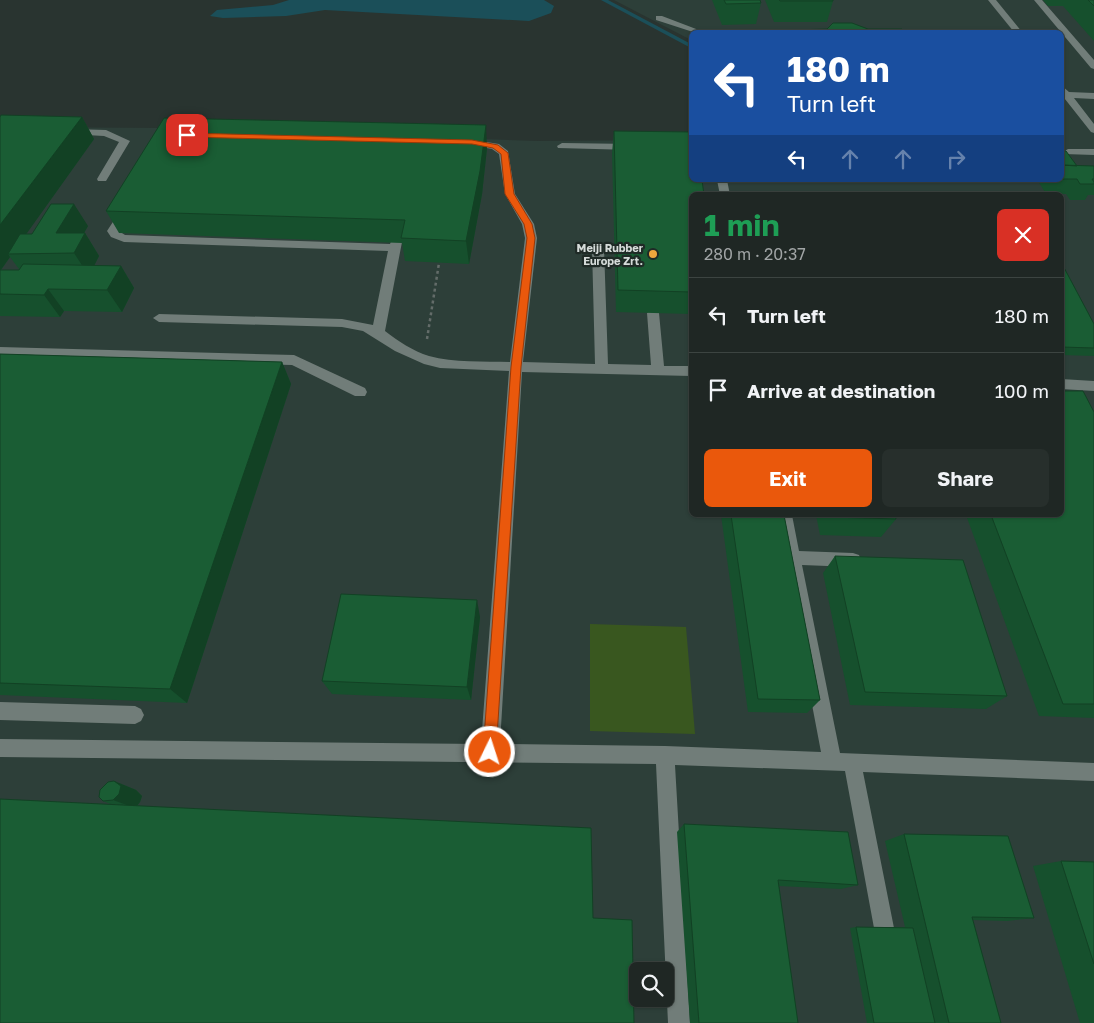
<!DOCTYPE html>
<meta charset="utf-8">
<style>
body{margin:0;font-family:"Golos Text",sans-serif;background:#272f2c;color:#f1f3f6;height:100vh;display:flex;flex-direction:column;font-size:19px;white-space:nowrap}
*{box-sizing:border-box;margin:0}
p{font-size:16px;color:#a1a5a6}
.icon{flex:none;width:28px;height:28px;fill:none;stroke:currentColor;stroke-width:2;stroke-linecap:round;stroke-linejoin:round}
.map{position:relative;flex:1;overflow:hidden}
.side{position:absolute;left:689px;top:192px;width:375px;height:325px;display:flex;flex-direction:column;background:#1f2724;border-radius:8px;box-shadow:0 1px 4px #0004,0 0 0 1px #3c4441}
.side>*{flex:none}
.top-card{position:absolute;left:689px;top:30px;width:375px;height:152px;border-radius:8px;box-shadow:0 1px 4px #0004,0 0 0 1px #3c4441;background:#1a4fa0;color:#fff;overflow:hidden}
.buttons{position:absolute;left:629px;top:962px;display:grid;gap:10px}
.buttons a{display:grid;place-items:center;width:45px;height:45px;border-radius:8px;background:#1f2724;box-shadow:0 1px 4px #0004,0 0 0 1px #3c4441;font-size:25px}
.pin{position:absolute;display:grid;place-items:center;width:42px;height:42px;color:#fff;margin:-21px;border-radius:10px;box-shadow:0 2px 8px #0006}
.me{position:absolute;width:55px;margin:-28px;rotate:4deg;stroke-linejoin:round;filter:drop-shadow(0 0 4px #0008)}
.turn{display:flex;align-items:center;gap:18px;height:105px;padding:0 15px;font-size:22px}
.turn .icon{width:65px;height:65px;stroke-width:2.5}
.turn b{display:block;font-size:35px;line-height:42px}
.lanes{display:flex;align-items:center;height:48px;padding:0 15px;background:#0003;justify-content:center;gap:25px;direction:ltr}
.lanes .off{opacity:.35}
.round{display:grid;place-items:center;flex:none;width:52px;height:52px;border-radius:8px;background:#272f2c}
.head{display:flex;align-items:center;justify-content:space-between;height:85px;padding:0 15px}
h1{font-size:30px;font-weight:700;line-height:38px;color:#1e9e55}
.button{display:flex;gap:10px;margin-top:auto;padding:10px 15px}
.button a{flex:1;height:58px;border-radius:8px;background:#ea580c;color:#fff;font-size:20px;font-weight:700;line-height:58px;text-align:center}
.button a+a{background:#272f2c;color:#f1f3f6}
ul{padding:0;list-style:none}
li{display:flex;align-items:center;gap:15px;height:75px;padding:0 15px;border-top:1px solid #3c4441}
li div{flex:1}
li b{display:block;font-size:19px}
li em{font-style:normal}
.map>svg:first-child{display:block}
</style>
<div class="map">
<svg width="1094" height="1023" viewBox="0 0 1094 1023">
<rect width="100%" height="100%" fill="#293430"/>
<path fill="#2d3f39" fill-rule="evenodd" d="M614 0H1094V1023H0V127L167 128 536 141 691 140V180H1061V32H691V40ZM691 195H1061V515H691ZM638 971H665V999H638Z"/>
<path fill="#39571f" d="M590 624 686 627 695 734 590 731Z"/>
<path fill="#1b4f59" d="M289 0H544L554 6 551 13 529 21 325 10 286 16 223 18 210 16 217 10 273 5Z"/>
<g fill="none" stroke-linecap="round" stroke-linejoin="round">
<path fill="#1b4f59" fill-rule="evenodd" d="M601 0H608L691 44V48Z"/>
<path stroke="#636c69" stroke-width="2.5" stroke-dasharray="3 3" stroke-linecap="butt" d="M427 339 439 263"/>
<path fill="#717d79" fill-rule="evenodd" d="M988 0H996L1022 32H1014Z
M1034 0H1042L1094 60V69L1091 68Z
M656 16H662L704 32H693L656 20Z
M1061 85 1069 92 1094 93V99L1074 98 1094 124V133L1091 132 1061 94Z
M71 129 106 130 130 141 106 181H98L97 179 119 142 104 136 68 134 66 132Z
M468 139 499 144 508 151 515 194 534 224 537 238 523 362 595 364 592 248 598 244 604 248 608 364 651 365 647 313 653 309 659 313 664 366H691V376L522 372 500 744 665 746 821 752 776 515H792L799 551 853 553 859 555 861 560 859 565 853 567 802 565 840 753 1094 763V781L863 772 894 928 891 935 884 938 877 935 874 928 845 771 675 765 690 1023H668L656 764 0 757V739L481 744 509 371 440 368 424 364 395 351 363 331 342 327 159 322 153 318 159 314 342 319 373 325 388 251 124 242 111 237 107 231 122 208 126 207 131 210 119 231 125 235 390 244 392 239H400L402 242 385 331C398 341 413 351 429 356 454 363 484 361 510 362L525 238 522 224 505 194 499 154 492 149 465 144V140Z
M562 143 632 144 637 147 632 150 558 148 557 146Z
M1068 149H1094V155L1064 154 1063 152Z
M717 180H727L730 195H720Z
M0 347 294 355 365 388 367 392 365 396H355L292 365 0 357Z
M1061 379 1094 381V391L1061 389Z
M0 702 135 706 141 709 144 715 141 721 135 724 0 720Z"/>
</g>
<path fill="#16502d" fill-rule="evenodd" d="M712 0H760L761 3 756 24 722 25Z
M765 0H833V1L827 22H774Z
M1043 0H1094V41L1063 6H1048Z
M0 117H82L94 139 26 234H32L88 226 84 233H85L99 256 94 265 121 266 134 288 122 312 64 311 60 317 0 316ZM10 257 19 269V270H1Z
M614 131 691 195V314L616 312 612 153Z
M487 148 482 194 469 264 405 261 402 243 119 233 106 211Z
M1061 150 1077 166H1094V195H1088L1085 200H1070L1066 194H1046L1038 181V180H1061Z
M1061 262 1094 324V356L1061 355Z
M0 354 282 362 291 384 187 703 0 695Z
M1094 412V718L1039 716 966 515H1061Z
M721 515H784L820 700 807 713 748 712Z
M816 515H895L896 519 881 537 820 535Z
M835 556 1007 696 986 709 850 705 823 573Z
M480 617 471 700 332 694 322 681Z
M114 781 136 790 142 796 140 802 137 806 593 918 634 1023 103 801Z
M684 824 858 885 841 889 779 886 798 1023H690L677 832Z
M904 834 1034 918 1007 921 973 920 1001 1023H867L850 928 856 927H905L885 841Z
M1061 861 1094 862V1023H1080L1033 866Z"/>
<path fill="#124124" d="M82 117 94 139 12 254H8L10 257 0 271V225Z
M486 125 487 148 482 194 469 264 466 241Z
M74 204 88 226 72 253 56 233Z
M85 233 99 256 89 276 74 253Z
M121 266 134 288 122 312 107 290Z
M48 289 64 311 60 317 44 295Z
M282 362 291 384 187 703 170 689Z
M477 600 480 617 471 700 467 687Z
M114 781 136 790 142 796 140 802 135 808 113 800Z"/>
<path fill="#1a5d34" stroke="#124124" d="M724 0H760L761 3 726 4Z
M779 0H833V1H780Z
M1088 0H1094V6Z
M833 23H852L868 29H902L904 32H795L794 30 827 29Z
M1 115 82 117 0 225V117Z
M164 118 486 125 480 171 466 241 401 238 405 220 106 211Z
M614 131 691 132V180H702L704 195H691V292L618 290Z
M1061 150 1066 151 1077 166 1061 165Z
M1061 165 1094 166V179H1092L1094 182V184H1080L1077 179H1061Z
M51 204H74L56 233H85L74 253 8 254 20 234H32Z
M1061 262 1094 324V348L1061 347Z
M23 264 121 266 107 290 48 289 44 295 0 294V270H19Z
M0 354 282 362 170 689 0 683Z
M1061 391H1083L1094 412V704H1063L991 515H1061Z
M731 515H784L820 700 758 699Z
M832 515H895L896 519 832 517Z
M835 556 963 560 1007 696 865 692Z
M341 594 477 600 467 687 322 681Z
M114 781 121 786 119 794 113 800 103 801 99 797 100 790 108 782Z
M0 799 591 828 593 918 632 920 634 1023H0Z
M684 824 848 832 858 885 778 880 798 1023H699Z
M904 834 1008 836 1034 918 972 917 1001 1023H949Z
M1061 861 1094 862V964Z
M856 927 913 928 935 1023H874Z"/>
<path fill="#ea580c" stroke="#983908" d="M184 133 472 140 498 145 508 153 514 194 532 224 535 238 521 367 496 752 494 757 490 759 485 757 483 752 511 367 527 238 524 224 505 194 501 154 493 148 472 144 187 137 184 136Z"/>
<circle fill="#efa73d" stroke="#1f2a26" stroke-width="2" cx="653" cy="254" r="5"/>
<g text-anchor="middle" stroke-width="4.5" stroke-linejoin="round" paint-order="stroke">
<g font-size="11" font-weight="bold" fill="#d5dbd9" stroke="#1f2a26" text-anchor="end">
<text x="643" y="252">Meiji Rubber<tspan x="643" dy="13">Europe Zrt.</tspan></text>
</g>
</g>
</svg>
<div class="buttons">
<a><svg class="icon" aria-label="search" viewBox="0 0 24 24"><circle cx="10" cy="10" r="6"/><path d="M15 15l6 6"/></svg></a>
</div>
<div class="pin" style="left:187px;top:135px;background:#d93025"><svg class="icon" aria-label="arrive" viewBox="0 0 24 24"><path d="M6 21V4h12l-3 4 3 4H6"/></svg></div>
<svg class="me" style="left:490px;top:752px" viewBox="-20 -20 40 40"><circle r="17" fill="#ea580c" stroke="#fff" stroke-width="3"/><path d="M0-11L8 9 0 5-8 9z" fill="#fff"/></svg>
<div class="top-card">
<div class="turn"><svg class="icon" aria-label="left" viewBox="0 0 24 24"><path d="M17 20v-9H6M10 6l-5 5 5 5"/></svg><div><b>180 m</b>Turn left</div></div>
<div class="lanes"><svg class="icon" aria-label="left" viewBox="0 0 24 24"><path d="M17 20v-9H6M10 6l-5 5 5 5"/></svg><svg class="icon off" aria-label="ahead" viewBox="0 0 24 24"><path d="M12 20V5M6 11l6-6 6 6"/></svg><svg class="icon off" aria-label="ahead" viewBox="0 0 24 24"><path d="M12 20V5M6 11l6-6 6 6"/></svg><svg class="icon off" aria-label="right" viewBox="0 0 24 24"><path d="M7 20v-9h11M14 6l5 5-5 5"/></svg></div>
</div>
<section class="side">
<div class="head"><div><h1>1 min</h1><p>280 m · 20:37</p></div><a class="round" style="background:#d93025;color:#fff"><svg class="icon" aria-label="close" viewBox="0 0 24 24"><path d="M6 6l12 12M18 6L6 18"/></svg></a></div>
<ul>
<li><svg class="icon" aria-label="left" viewBox="0 0 24 24"><path d="M17 20v-9H6M10 6l-5 5 5 5"/></svg><div><b>Turn left</b></div><em>180 m</em></li>
<li><svg class="icon" aria-label="arrive" viewBox="0 0 24 24"><path d="M6 21V4h12l-3 4 3 4H6"/></svg><div><b>Arrive at destination</b></div><em>100 m</em></li>
</ul>
<div class="button"><a>Exit</a><a>Share</a></div>
</section>
</div>
